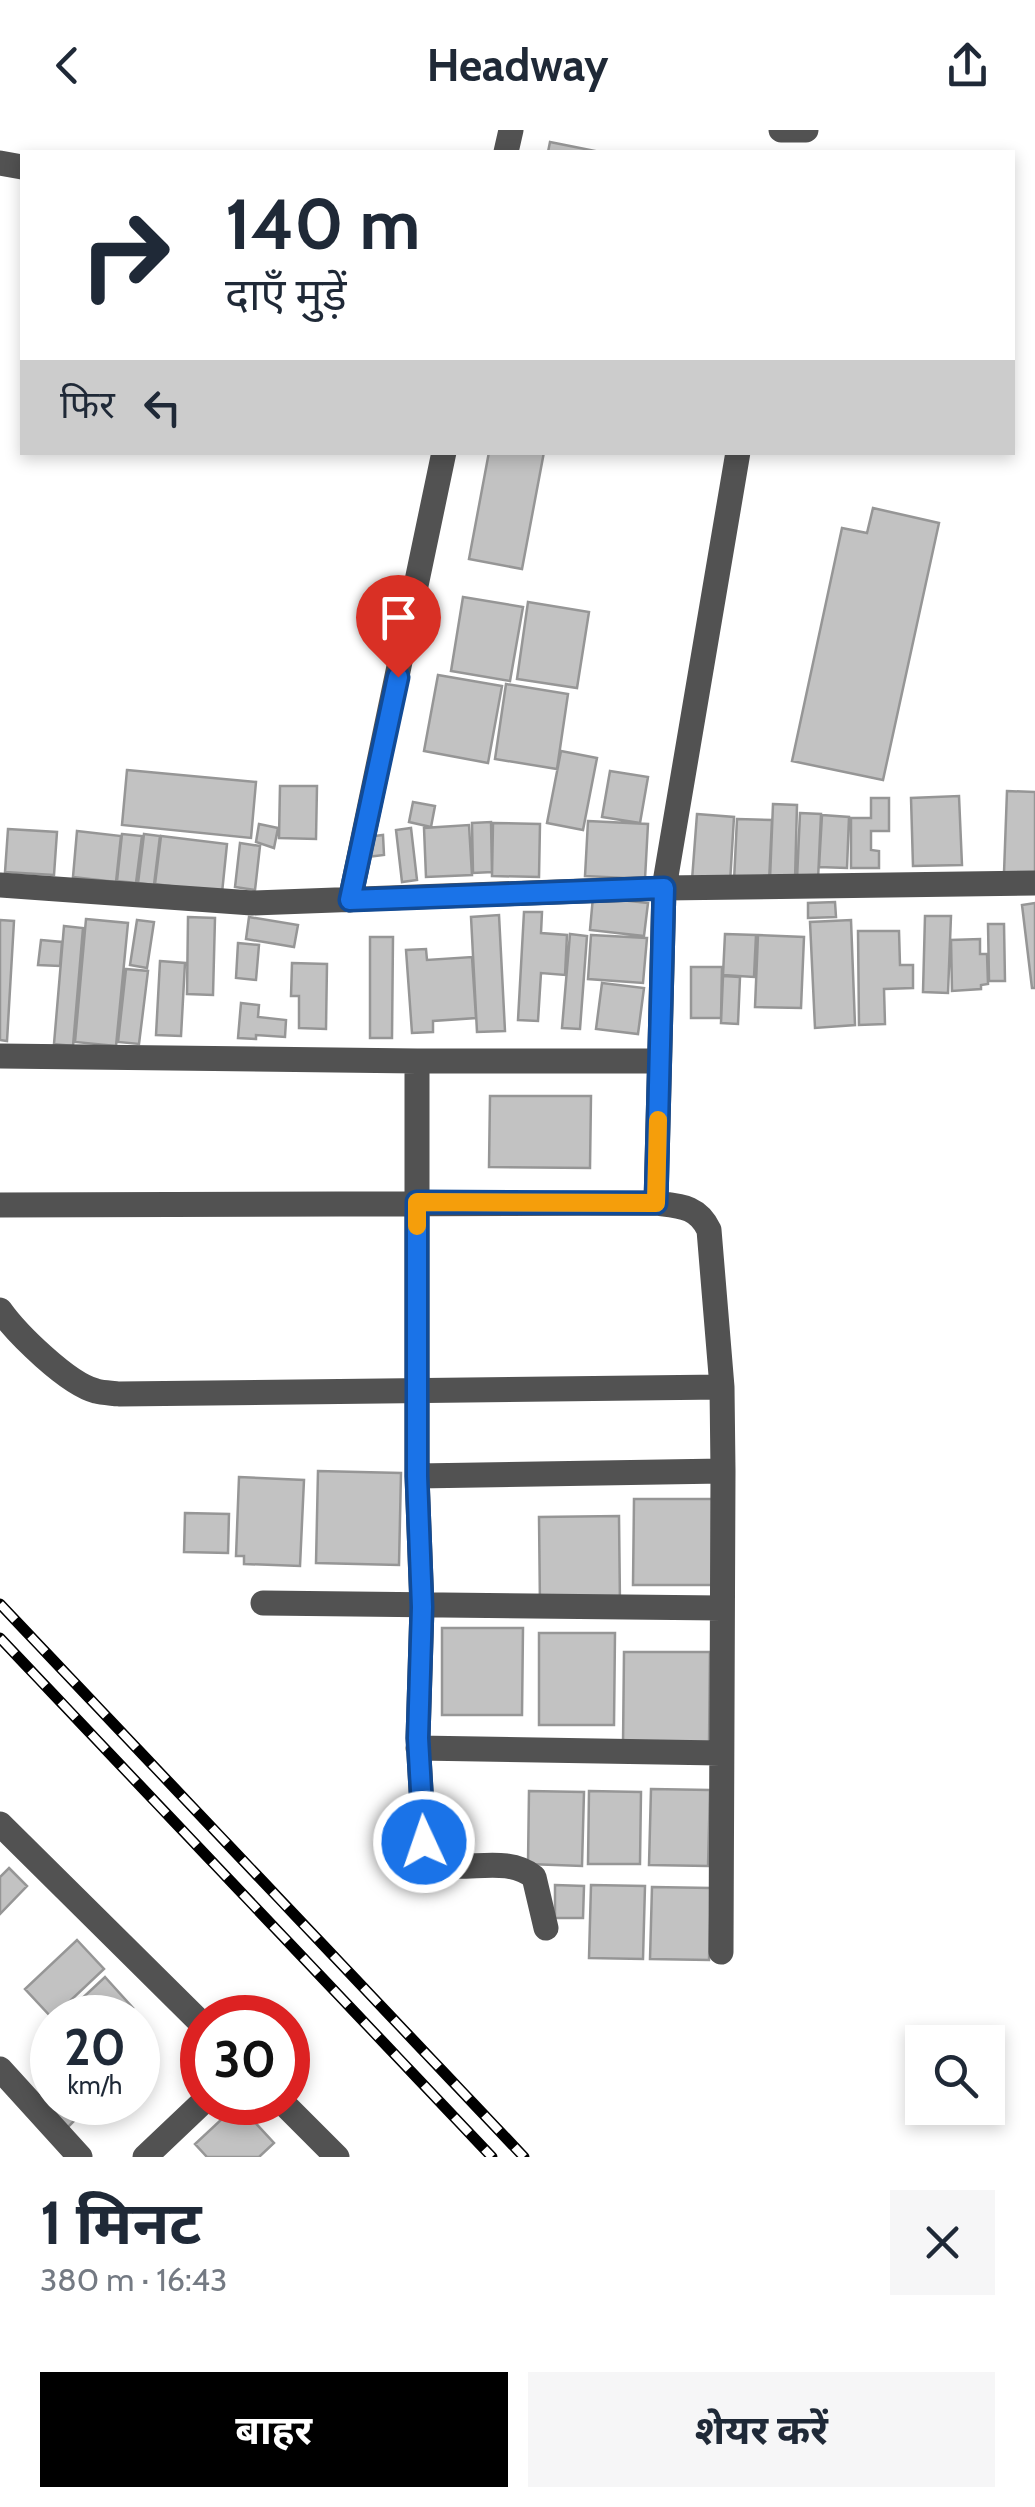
<!DOCTYPE html>
<html lang="hi">
<meta charset="utf-8">
<style>
body{margin:0;font-family:Cabin,"Noto Sans Devanagari",sans-serif;background:#f6f6f7;color:#1f2937;height:100vh;display:flex;flex-direction:column;font-size:38px;white-space:nowrap}
*{box-sizing:border-box;margin:0}
p{font-size:32px;color:#747a83}
.icon{flex:none;width:55px;height:55px;fill:none;stroke:currentColor;stroke-width:2;stroke-linecap:round;stroke-linejoin:round}
.map{position:relative;height:2027px;overflow:hidden}
.side{display:flex;flex-direction:column;background:#fff;flex:1}
.side>*{flex:none}
.hud{position:absolute;left:20px;top:20px;width:995px;height:305px;border-radius:0px;box-shadow:0 5px 15px #0003;background:#fff;color:#1f2937;overflow:hidden}
.controls{position:absolute;left:905px;top:1895px;display:grid;gap:20px}
.controls a{display:grid;place-items:center;width:100px;height:100px;border-radius:0px;background:#fff;box-shadow:0 5px 15px #0003;font-size:50px}
.speed{position:absolute;left:30px;top:1865px;display:flex;gap:20px;font-size:50px;font-weight:700;text-align:center}
.speed>*{display:grid;place-content:center;width:130px;height:130px;border-radius:50%;background:#fff;box-shadow:0 5px 15px #0003;line-height:1}
.speed small{font-size:25px;font-weight:400}
.speed .limit{border:15px solid #d22;background:#fff;color:#111}
.pin{position:absolute;display:grid;place-items:center;width:85px;height:85px;color:#fff;margin:-102px -42px;border-radius:50% 50% 50% 0;rotate:-45deg;box-shadow:0 0 10px #0007}
.pin .icon{rotate:45deg}
.me{position:absolute;width:110px;margin:-55px;rotate:357deg;stroke-linejoin:round;filter:drop-shadow(0 0 8px #0008)}
.turn{display:flex;align-items:center;gap:35px;height:210px;padding:0 40px;font-size:45px}
.turn .icon{width:130px;height:130px;stroke-width:2.5}
.turn b{display:block;font-size:70px;line-height:85px}
.then{display:flex;align-items:center;height:95px;padding:0 40px;background:#0003;gap:20px;font-size:38px}
.round{display:grid;place-items:center;flex:none;width:105px;height:105px;border-radius:0px;background:#f6f6f7}
.head{display:flex;align-items:center;justify-content:space-between;height:170px;padding:0 40px}
h1{font-size:60px;font-weight:700;line-height:75px}
.action{display:flex;gap:20px;margin-top:auto;padding:20px 40px}
.action a{flex:1;height:115px;border-radius:0px;background:#000;color:#fff;font-size:40px;font-weight:700;line-height:115px;text-align:center}
.action a+a{background:#f6f6f7;color:#1f2937}
header{display:flex;justify-content:space-between;align-items:center;height:130px;padding:0 40px;background:#fff;font-size:45px;font-weight:700}
.map>svg:first-child{display:block}
</style>
<header><svg class="icon" aria-label="back" viewBox="0 0 24 24"><path d="M15 5l-7 7 7 7"/></svg>Headway<svg class="icon" aria-label="share" viewBox="0 0 24 24"><path d="M12 15V3M7 8l5-5 5 5M5 13v7h14v-7"/></svg></header>
<div class="map">
<svg width="1035" height="2027" viewBox="0 0 1035 2027">
<rect width="100%" height="100%" fill="#fff"/>
<path fill="#c2c2c2" stroke="#969696" stroke-width="2.5" d="M550 12 600 22H548Z
M489 322H544L522 439 469 429Z
M873 378 939 393 883 650 792 631 842 398 867 403Z
M463 467 523 477 510 551 451 541Z
M528 472 589 482 577 558 517 549Z
M438 545 502 556 488 633 424 621Z
M506 554 568 564 557 639 495 629Z
M561 621 597 628 583 700 547 693Z
M127 640 256 652 251 708 122 695Z
M610 641 648 647 640 693 602 687Z
M280 656H317L316 709 279 708Z
M1007 661 1035 662V744L1004 743Z
M959 666 962 735 913 736 911 668Z
M871 668H889V701H871V720L879 721V738H851V688H871Z
M413 672 435 676 431 697 409 692Z
M773 674 797 675 795 750 770 749Z
M800 683 821 684 818 750 797 749Z
M697 684 734 687 730 753 692 750Z
M822 685 849 687 847 738 819 737Z
M737 689 772 690 769 752 734 751Z
M588 691 648 694 645 749 585 746Z
M491 692 492 742 473 743 472 693Z
M493 693 540 694 539 747 492 746Z
M259 694 278 698 274 718 256 712Z
M469 695 472 745 426 747 424 698Z
M411 698 417 750 402 752 396 700Z
M8 699 57 702 54 745 5 742Z
M77 701 121 706 116 752 73 747Z
M122 704 142 706 136 753 117 751Z
M144 704 160 706 154 755 138 753Z
M383 705 384 725 367 727 366 707Z
M161 706 227 714 222 763 155 754Z
M240 713 260 716 255 760 235 757Z
M593 767 648 773 644 806 590 800Z
M835 772 836 787 808 788V773Z
M1035 773V858H1032L1022 775Z
M524 782H542L541 803 567 805 565 845 541 843 538 891 518 890Z
M499 785 505 901 477 902 471 787Z
M925 786H951L948 863 923 862Z
M188 787 215 788 213 865 187 864Z
M249 787 298 795 294 817 246 809Z
M86 789 128 793 116 916 75 912Z
M0 790 14 791 7 911 0 910Z
M137 790 154 792 147 838 130 835Z
M851 790 855 895 815 898 810 792Z
M988 794H1004L1005 851H989Z
M64 796 83 798 73 916 54 914Z
M858 801H899L900 835H913V858L884 859 885 894 859 895Z
M570 804 587 806 580 899 562 898Z
M725 804 756 805 754 847 723 845Z
M591 805 647 808 643 853 588 849Z
M758 805 804 807 801 878 755 877Z
M370 807H393L392 908H370Z
M980 809V824H987L988 854 981 855V859L952 861 951 810Z
M41 810 62 812 60 836 38 835Z
M238 813 259 815 256 850 236 848Z
M426 819 427 830 472 827 476 888 433 891V902L412 903 406 820Z
M160 831 185 833 181 906 156 905Z
M292 833 327 834 326 899 299 898V866H291Z
M691 837H722L721 888H691Z
M126 839 148 841 139 914 118 912Z
M723 846 740 847 738 894 721 893Z
M602 853 644 858 638 904 596 899Z
M241 873 259 875 258 887 286 890 285 907 256 905V909L238 908Z
M490 966H591L590 1038 489 1037Z
M318 1341 401 1343 399 1435 316 1433Z
M239 1347 304 1350 300 1436 244 1434V1426H236Z
M634 1369H714L713 1455H633Z
M185 1383 229 1384 228 1423 184 1422Z
M619 1386 620 1475 540 1476 539 1387Z
M442 1498H523L522 1585H442Z
M539 1503H615L614 1595H539Z
M624 1522H710L709 1615H623Z
M651 1659 710 1660 708 1736 649 1735Z
M529 1661 584 1662 582 1736 528 1734Z
M589 1661 641 1662 640 1734H588Z
M9 1738 27 1756 0 1784V1747Z
M555 1755 584 1756 583 1788H555Z
M591 1755 645 1756 643 1829 589 1828Z
M652 1757 711 1758 709 1830 650 1829Z
M77 1810 104 1839 52 1888 25 1859Z
M105 1847 133 1878 123 1888H61Z
M52 1954V1972H93L61 2004 32 1974Z
M238 1974 274 2013 259 2027H207L195 2014Z"/>
<g fill="none" stroke-linecap="round" stroke-linejoin="round">
<path stroke="#525252" stroke-width="25" d="M781 0H806
M506 22 511 0
M0 33 22 37
M0 755 252 773 664 758 1035 753
M350 770 444 322
M0 926 417 931
M659 931H417V1346L723 1341 722 1257 709 1100C698 1076 680 1076 656 1073L664 758 738 322
M0 1075 656 1073
M0 1180C17 1204 68 1254 96 1261 103 1263 112 1263 119 1264L722 1257
M417 1346 422 1477 418 1608 424 1712 428 1726 437 1734C469 1742 506 1725 534 1747L546 1798
M263 1473 721 1478
M418 1618 720 1623
M0 1694 202 1894
M721 1822 723 1341
M0 1939 80 2027
M282 1972 337 2027
M145 2027 203 1972"/>
<g stroke="#000" stroke-width="11">
<path id="rail" d="M0 1474 524 2027
M0 1508 492 2027"/>
</g>
<use href="#rail" stroke="#fff" stroke-width="8" stroke-dasharray="22" stroke-linecap="butt"/>
</g>
<g fill="none" stroke-linecap="round" stroke-linejoin="round">
<g stroke="#114b97" stroke-width="25">
<path id="route" d="M398 547 350 770 664 758 656 1073 417 1072V1346L422 1477 418 1608 424 1712"/>
</g>
<use href="#route" stroke="#1a73e8" stroke-width="18"/>
<path stroke="#f59e0b" stroke-width="18" d="M417 1096V1072L656 1073 658 990"/>
</g>
</svg>
<div class="controls">
<a><svg class="icon" aria-label="search" viewBox="0 0 24 24"><circle cx="10" cy="10" r="6"/><path d="M15 15l6 6"/></svg></a>
</div>
<div class="speed"><div>20<small>km/h</small></div><div class="limit">30</div></div>
<div class="pin" style="left:398px;top:547px;background:#d93025"><svg class="icon" aria-label="arrive" viewBox="0 0 24 24"><path d="M6 21V4h12l-3 4 3 4H6"/></svg></div>
<svg class="me" style="left:424px;top:1712px" viewBox="-20 -20 40 40"><circle r="17" fill="#1a73e8" stroke="#fff" stroke-width="3"/><path d="M0-11L8 9 0 5-8 9z" fill="#fff"/></svg>
<div class="hud">
<div class="turn"><svg class="icon" aria-label="right" viewBox="0 0 24 24"><path d="M7 20v-9h11M14 6l5 5-5 5"/></svg><div><b>140 m</b>दाएँ मुड़ें</div></div>
<div class="then">फिर<svg class="icon" aria-label="left" viewBox="0 0 24 24"><path d="M17 20v-9H6M10 6l-5 5 5 5"/></svg></div>
</div>
</div>
<section class="side">
<div class="head"><div><h1>1 मिनट</h1><p>380 m · 16:43</p></div><a class="round"><svg class="icon" aria-label="close" viewBox="0 0 24 24"><path d="M6 6l12 12M18 6L6 18"/></svg></a></div>
<div class="action"><a>बाहर</a><a>शेयर करें</a></div>
</section>
